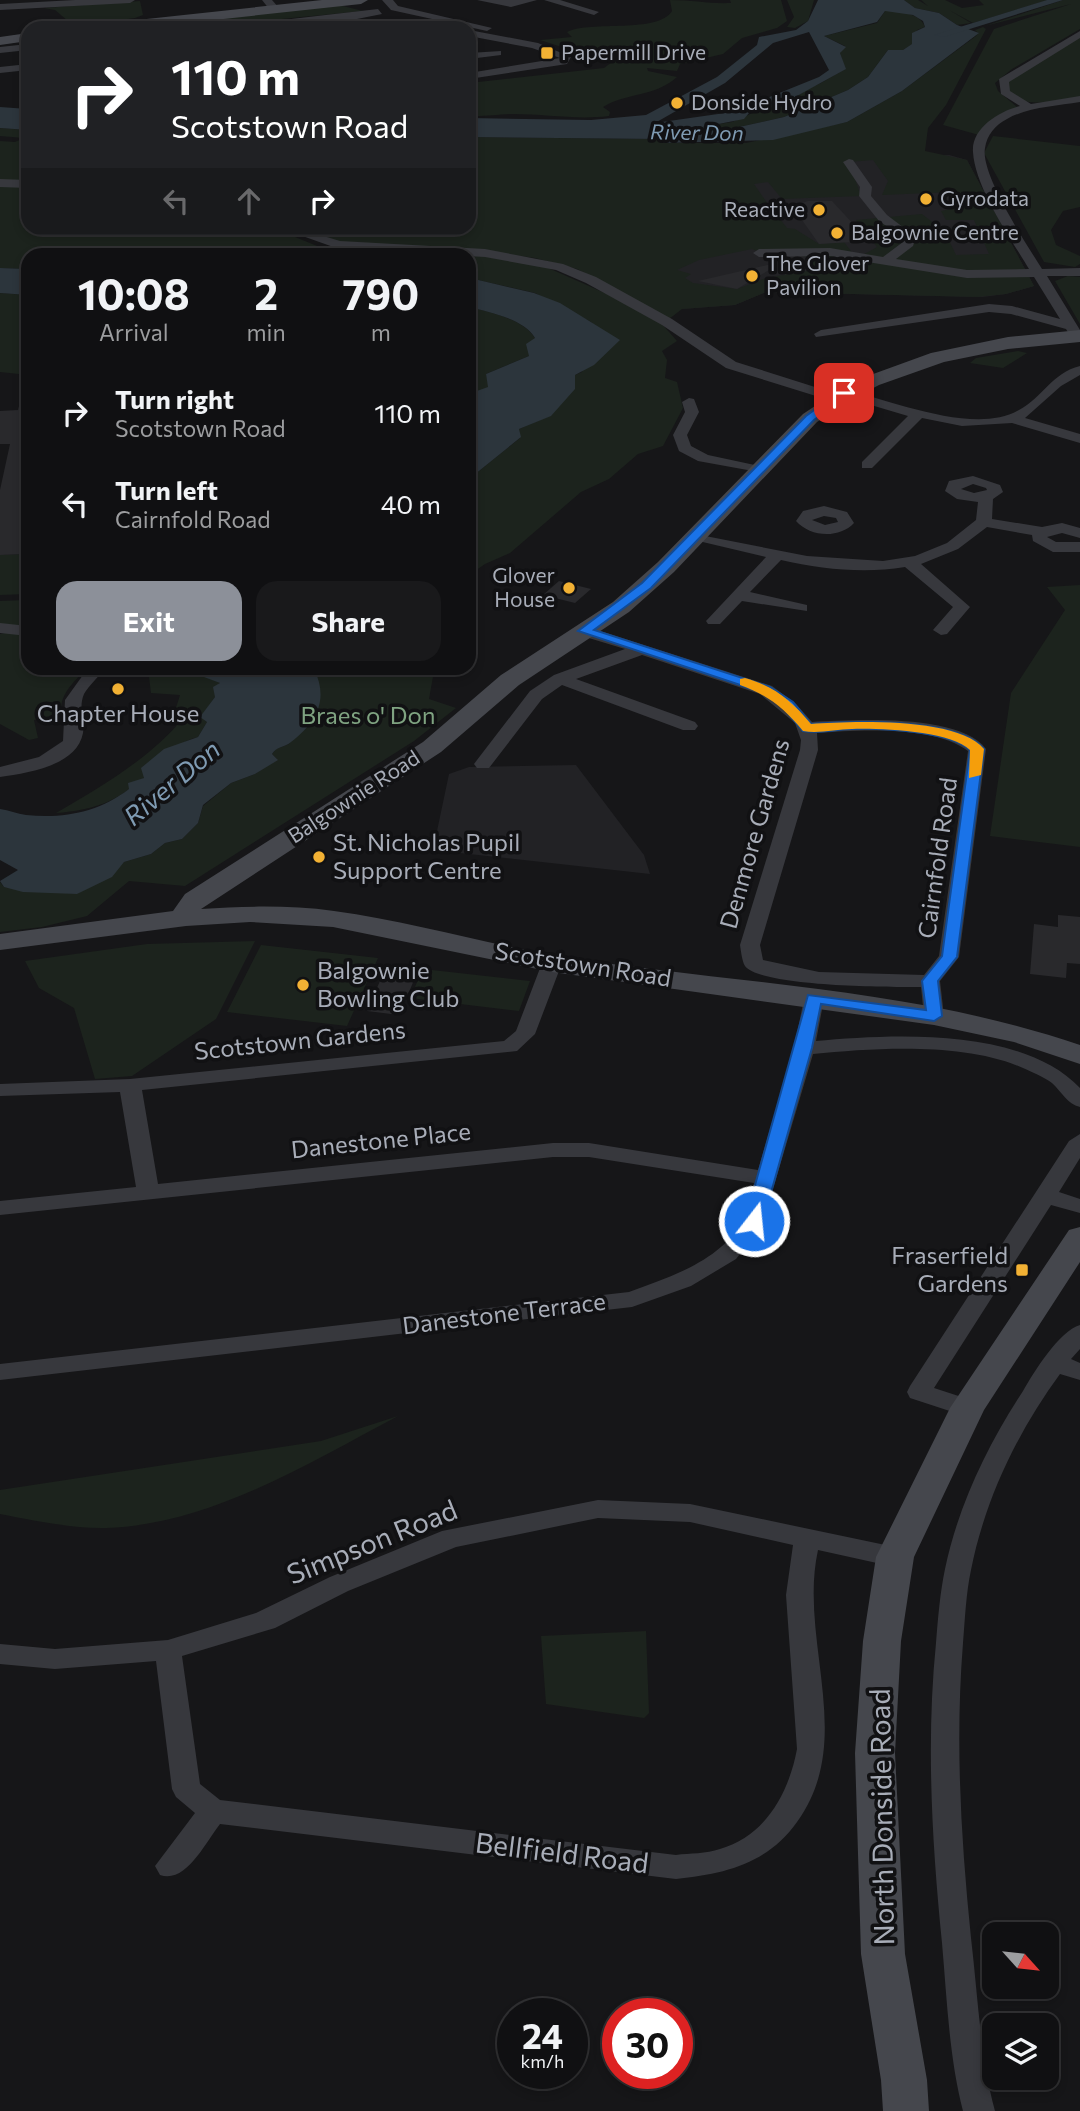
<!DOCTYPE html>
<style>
body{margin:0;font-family:Commissioner,sans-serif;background:#19191b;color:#f1f3f6;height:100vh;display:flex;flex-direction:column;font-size:26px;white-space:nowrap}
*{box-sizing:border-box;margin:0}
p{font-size:23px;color:#9c9d9f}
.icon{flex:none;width:38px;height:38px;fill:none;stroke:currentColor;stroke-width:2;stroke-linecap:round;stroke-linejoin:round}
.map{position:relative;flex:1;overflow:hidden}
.sheet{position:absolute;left:21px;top:248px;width:455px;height:427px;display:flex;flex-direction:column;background:#101012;border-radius:21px;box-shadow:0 4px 10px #0003,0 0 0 2px #303032}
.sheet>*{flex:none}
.hud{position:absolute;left:21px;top:21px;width:455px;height:214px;border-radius:21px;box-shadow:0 4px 10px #0003,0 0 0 2px #303032;background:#202124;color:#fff;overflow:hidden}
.needle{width:46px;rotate:117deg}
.tools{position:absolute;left:982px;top:1922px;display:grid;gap:14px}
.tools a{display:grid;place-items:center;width:77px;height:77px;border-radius:14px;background:#101012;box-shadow:0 4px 10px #0003,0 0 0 2px #303032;font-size:35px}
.speed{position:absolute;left:497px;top:1998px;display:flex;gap:14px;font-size:35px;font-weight:700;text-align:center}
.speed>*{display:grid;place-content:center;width:91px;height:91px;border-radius:50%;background:#101012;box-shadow:0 4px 10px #0003,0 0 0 2px #303032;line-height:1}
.speed small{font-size:18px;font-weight:400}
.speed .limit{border:10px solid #d22;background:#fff;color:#111}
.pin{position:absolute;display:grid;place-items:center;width:60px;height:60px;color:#fff;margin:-30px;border-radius:14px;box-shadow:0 4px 10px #0006}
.me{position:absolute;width:77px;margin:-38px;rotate:16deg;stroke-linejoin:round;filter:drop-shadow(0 0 5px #0008)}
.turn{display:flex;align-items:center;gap:24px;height:147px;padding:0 35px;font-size:32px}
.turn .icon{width:91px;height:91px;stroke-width:2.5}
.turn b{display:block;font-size:49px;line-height:60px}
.lanes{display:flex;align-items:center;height:66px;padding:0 35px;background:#0003;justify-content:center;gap:35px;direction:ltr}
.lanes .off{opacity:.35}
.eta{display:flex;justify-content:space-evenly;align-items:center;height:119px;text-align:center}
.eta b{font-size:42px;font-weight:700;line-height:49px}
.button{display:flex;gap:14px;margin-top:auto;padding:14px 35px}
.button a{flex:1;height:80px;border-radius:21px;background:#8c9099;color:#fff;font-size:28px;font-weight:700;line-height:80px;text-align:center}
.button a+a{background:#19191b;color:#f1f3f6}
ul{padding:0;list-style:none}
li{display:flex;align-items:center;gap:21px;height:91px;padding:0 35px}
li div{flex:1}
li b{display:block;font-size:26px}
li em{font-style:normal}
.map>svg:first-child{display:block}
</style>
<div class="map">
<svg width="1080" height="2111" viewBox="0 0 1080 2111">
<rect width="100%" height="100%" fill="#161618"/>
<path fill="#222225" d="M949 155 967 160 1034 286 1006 294 982 297 766 292 735 305 682 309 641 268 698 162Z
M576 765 644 855 650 874 433 850 449 774 469 767Z"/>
<path fill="#1c231d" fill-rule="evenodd" d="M670 0C693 0 710 4 731 3L730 0H781L787 21 777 28 742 38 723 54 680 64 677 71 647 68 648 71 677 77C653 98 627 92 603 107L610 112 609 116C576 120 546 114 513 114 499 114 484 117 469 116V83L604 68 612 62 610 58 580 53 540 40 572 37 567 32C591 20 658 34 672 11Z
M787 0H814L808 21 795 28 787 27 794 17Z
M904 0H918L928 6 921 0H945L962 8 984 5 979 0H1048L973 23 949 10 971 23 957 25 939 13 915 8Z
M1063 0H1080V29L1012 69 995 83 998 91 1017 107 979 135 943 125 994 29 1071 4 985 26Z
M140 1 143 15 135 18 60 28H48L43 24 68 21 55 10 44 8Z
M339 5 363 11 191 28H126Z
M885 11C899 11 920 13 925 27L917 30 913 44 903 50H888L868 77 848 90 784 117 730 129 700 127 732 122 821 83 845 69 840 53 845 46 824 36 877 23Z
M983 27 986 29 946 105 928 128 925 151 967 160 1034 286 1006 294 977 297 766 292 735 305 682 309 669 319 577 269 535 258 468 249 331 243 294 228H469V137L658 139 663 143H746L847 122 902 91 976 36 978 33 975 30ZM873 160 888 181 882 195 953 192 969 205 941 211 946 220H974L989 254 956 255 945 232 922 214 856 220 877 247 861 256 854 255 844 242 819 244 795 229 787 228 780 219 763 213 770 207 754 184 768 182 782 199 861 196 849 162ZM752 249C761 254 791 253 806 257L813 270 766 278 737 289 693 283 685 278 691 274 677 270 699 260Z
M1080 37V97C1061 100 1009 114 1007 81Z
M0 128 28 130V181H0V141L15 142 24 138 0 136Z
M993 136 1080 146V207L1063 211 1051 230 1056 245 1080 256V264L1075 267 1044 262 984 153Z
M0 186 28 187V228H227L252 235 278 230 322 248 483 256 546 267 607 294 662 324 677 341 662 351 667 360 665 378 677 382 683 408 663 446 638 454 609 479 581 492 510 553 485 564 469 575V479L520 438 519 429 551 415 575 375 582 372 593 325 591 322 535 293 469 278V256H294L270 247 266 251 278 255 28 256V269L0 268Z
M1068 276 1080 277V324L1055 281Z
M0 293 28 295V375L0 372Z
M469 307C490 312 523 319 535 338L529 356 486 374 489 387 469 400Z
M1018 351 1027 353 1003 368 970 363 976 358Z
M28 554V594L0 595V555Z
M1080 585V847L990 836 1011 693 1065 610 1047 587Z
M28 600V620L21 626 0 624V601Z
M11 632 28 634V668L86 669C74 682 57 696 62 716L34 720 38 738 29 740 0 724V634Z
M148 669H212L205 676 220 683 215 697 201 717 207 722 198 737C175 742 162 762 146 776 116 802 95 810 56 813 101 787 152 757 184 717L174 714 180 695 151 693Z
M314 669H431L434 671 429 699 456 708 414 741 185 886 129 881 87 916 42 927 0 932V882L4 887 77 894 124 862 151 854 165 843 182 839 198 823 203 806 231 783 255 774 277 759 272 754 276 749 289 744Z
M255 941 216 1019 132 1076 95 1079 74 1008 39 988 25 961 147 944Z
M261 945 378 958 347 1026 227 1012Z
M423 969 530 981 519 1011 410 998Z
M398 1416C309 1463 209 1525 106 1528 75 1529 31 1520 0 1514V1490L321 1441Z
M646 1631 649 1713 644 1718 546 1704 541 1636Z"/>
<path fill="#2c353c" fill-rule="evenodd" d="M818 0H904L915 8 939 13 957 25 979 33 902 91 847 122 773 140 663 143 658 139 469 137V118L591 120 646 115 717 77 757 45 759 37 796 30 808 21ZM885 11 913 15 923 21 925 27 912 33V44L903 50H888L868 77 848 90 784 117 730 129 703 127 744 119 749 113 795 97 846 69 840 53 846 47 824 36 877 22ZM809 32 829 70 819 77 732 112 655 123 725 83 773 43Z
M0 107 28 109V130L0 128Z
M0 268 28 269V295L0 293Z
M470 278 534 293 560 303 620 340 594 365 575 375V389L551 416 519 429 521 437 469 479V400L474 392 488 387 486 374 529 356 526 344 535 338C524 319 489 312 469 307Z
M212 669H314C329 699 317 722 291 742 284 748 277 746 272 754L278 760 255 774 231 783 203 805 198 823 182 839 165 843 151 854 124 862 112 877 77 894 23 892 4 887 0 881 18 870 0 860V809C9 810 17 814 26 815 64 819 99 812 129 789L128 783 144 778 141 768 164 749 198 737 207 722 200 717 215 697 213 687 220 683 204 677Z"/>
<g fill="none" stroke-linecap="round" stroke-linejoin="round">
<path fill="#2c353c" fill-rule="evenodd" d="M1047 0H1063L944 37 934 35Z"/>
</g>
<path fill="#29292c" d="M808 201H832L869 241 819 244 792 206Z
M772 264 774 267 737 289 698 281Z
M21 398 28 399V554L0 555V490L10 444H0V411L18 410Z
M559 581 591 589 575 603 543 595Z
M1058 915 1080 917V964L1067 963 1066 978 1030 974 1034 924 1058 927Z
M386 967 418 971 399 1015 367 1011Z"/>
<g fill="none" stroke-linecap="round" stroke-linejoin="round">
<path fill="#37383d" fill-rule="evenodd" d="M75 0H135L130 3 0 10V4Z
M262 0H272L279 8 270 10Z
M382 0H393L398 6 492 28 487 31 391 10Z
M477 0H537L511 7Z
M544 0H560L599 12 594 15Z
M378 9 382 14 347 21 212 28Z
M469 30 538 43 571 57 567 64 469 79V73L560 58 532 48 469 36Z
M1080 31V38L1009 82 1010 91 1031 104 1080 96V102C1056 106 1028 107 1007 119 995 125 987 135 985 148 980 174 1027 245 1042 269L1080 268V276H1047L1080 330V339H1072L1066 329 1011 314 989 312 816 337 814 334 821 330 989 304 1012 306 1060 319 1034 277 967 278 830 256 759 257 753 253 759 249 830 248 883 257 903 242 904 238 879 221 859 196 860 187 843 162 849 159 853 160 872 187 871 196 887 215 916 237 913 246 896 259 967 270 1029 269C1011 239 975 188 973 152 971 128 1000 111 1020 106L1001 94 999 79Z
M28 44V50L0 53V47Z
M501 51V55L469 59V53Z
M28 64V70L0 73V67Z
M0 179 28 180V188L0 187Z
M280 228H297L340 241 485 249 563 264 596 277 672 319 736 362 837 394 844 389C890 400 975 436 1019 410 1043 397 1052 373 1080 366V375L1061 386 1025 418 1080 434V443L1012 423 962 426 922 418 872 468H862V462L908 416 844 397 842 401H832L726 368 662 325 586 283 556 270 485 257 339 249Z
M689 398 694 399 699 412 687 435 691 446 708 455 764 467V473L698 461 679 451 673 435 685 412 682 402Z
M973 476 1000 485 1003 492 993 499 992 519 1042 527 1062 523 1080 528V538L1062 533 1047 537 1056 542H1080V552H1053L1033 541 1032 535 987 527 958 549 921 564 970 607 947 634 941 635 933 630 953 607 905 567C863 574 822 569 781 560L750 592 807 605V611L742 601 720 624H708L706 621 766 557 690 539V533L807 556 883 561 915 556 947 543 976 520 978 502 957 499 945 491 949 481ZM973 484 986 488 987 490 974 493 961 489Z
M824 506 847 512 854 523C839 539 810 537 796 521L803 511ZM824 516 836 518 838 522 825 525 812 520Z
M0 623 28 626V636L0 633Z
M585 626 772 686 796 704 812 722C853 720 959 713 986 749L959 957 940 981 944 1016 941 1020 934 1022 924 1016 921 987C892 987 761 987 745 966 742 961 741 951 740 945L800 750 801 740 795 723 760 694 642 655 576 679 695 722 698 726 695 730H683L562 685 542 699 489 768H477L474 764 477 760 530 691 554 675 625 649 579 635V627ZM817 733C858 730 934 725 968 751L939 956 924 975 819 972 763 960 760 945 818 750Z
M88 668H105C99 677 89 685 84 694 78 708 85 719 83 733 77 766 27 773 0 777V767L39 757 63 741 65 700Z
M552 957 562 963 535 1034 517 1051 142 1090 158 1184 553 1143H589L758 1170 794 1048 804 999 814 993 824 999 816 1041C894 1034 1022 1027 1080 1088V1107C1067 1104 1062 1092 1052 1083 1044 1077 1032 1072 1023 1068 964 1042 876 1048 813 1054L762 1226 736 1259 691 1286 632 1307 0 1380V1364L629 1292C670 1277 721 1261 743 1220 748 1209 750 1195 754 1183L589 1157H553L0 1215V1201L136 1187 120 1092 0 1096V1084L130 1079 504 1041 516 1031 542 963Z
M1080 1134V1158L1059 1192 1080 1199V1213L1051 1205 934 1388 977 1402 980 1408 977 1414 968 1417 910 1398 907 1392 910 1386 1069 1141Z
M1080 1325V1349L1071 1359 1080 1363V1380L1060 1374C1018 1431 985 1499 971 1570 966 1593 965 1619 963 1643 955 1742 961 1840 971 1938 978 1996 980 2056 995 2111H963C949 2057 947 1999 942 1943 932 1843 926 1743 936 1643 938 1618 940 1593 945 1569 958 1506 988 1444 1023 1391 1034 1372 1059 1331 1080 1325Z
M598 1500 690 1504 895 1547 904 1550 908 1557 904 1564 895 1567 818 1550C798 1641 857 1739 797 1822 767 1864 725 1874 676 1879L220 1824C205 1843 186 1884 160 1875L155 1866 195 1813 176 1797 172 1789 156 1661 55 1669 0 1664V1644L55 1649 168 1640 256 1613 330 1577 442 1531ZM598 1518 690 1522 793 1545 786 1595 797 1749C789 1792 766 1836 720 1849 706 1854 690 1853 676 1855L220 1800 200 1784 182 1656 275 1628 348 1591 456 1547Z"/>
<path fill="#45474d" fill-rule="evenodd" d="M322 0H368L361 4 140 28H93L100 24Z
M28 33V41L0 45V37Z
M1080 330V342L1008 349 944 362 879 385 847 402 817 422 674 572 629 612 519 685 441 752 201 909C245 906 290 905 334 911 407 921 479 942 552 955 728 984 911 987 1080 1045V1064L1014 1042 934 1025 552 972 333 927 250 922 186 926 0 950V934L173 911 185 894 423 742 501 675 613 602 658 562 803 414 833 394 865 377 931 353 1008 337Z
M1080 1227V1262L984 1410 914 1557 901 1641 895 1753 905 1954 927 2080 929 2111H883L881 2080 861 1954 855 1753 863 1641 876 1557 950 1408 1069 1230Z"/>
</g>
<path fill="#1a73e8" stroke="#114b97" stroke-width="2" d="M840 391 850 393 814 420 651 588 594 630 770 687 793 702 811 724C851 721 958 717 984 749L957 957 938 981 942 1016 934 1021 821 1004 812 1048 763 1221 754 1226 745 1221 808 995 926 1010 922 981 942 956 970 750C951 731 880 728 852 729 836 729 819 734 803 731L783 707 761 692 578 631 642 583 806 416Z"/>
<path fill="#f59e0b" d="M745 678C774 686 792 701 811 724 851 721 958 717 984 749L981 775 969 778 970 750C951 731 881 728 852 729 836 729 819 734 803 731 784 708 768 695 740 685V679Z"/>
<g fill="#f2b134" stroke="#111113" stroke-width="2.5">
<rect x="540" y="46" width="14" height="14" rx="3.5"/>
<circle cx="677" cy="103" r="7"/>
<circle cx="926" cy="199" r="7"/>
<circle cx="819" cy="210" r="7"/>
<circle cx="837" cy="233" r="7"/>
<circle cx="752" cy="276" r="7"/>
<circle cx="569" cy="588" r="7"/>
<circle cx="118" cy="689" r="7"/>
<circle cx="319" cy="857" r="7"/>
<circle cx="303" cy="985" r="7"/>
<rect x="1015" y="1263" width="14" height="14" rx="3.5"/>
</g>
<g text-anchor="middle" stroke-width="7" stroke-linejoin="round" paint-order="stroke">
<g font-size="21" fill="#a8adb8" stroke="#111113" text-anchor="start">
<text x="561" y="60">Papermill Drive</text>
<text x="691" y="110">Donside Hydro</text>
<text x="940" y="206">Gyrodata</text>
<text x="805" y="217" text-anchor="end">Reactive</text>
<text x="851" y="240">Balgownie Centre</text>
<text x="766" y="271">The Glover<tspan x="766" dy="24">Pavilion</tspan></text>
<text x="555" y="583" text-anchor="end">Glover<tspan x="555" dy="24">House</tspan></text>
</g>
<g font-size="21" font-style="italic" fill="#7f9bb3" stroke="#111113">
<text transform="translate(697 133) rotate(1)" y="7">River Don</text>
</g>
<g font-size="21" fill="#a8adb8" stroke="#111113">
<text transform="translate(354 797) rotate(-33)" y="7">Balgownie Road</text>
</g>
<g font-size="24" fill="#a8adb8" stroke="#111113" text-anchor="start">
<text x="118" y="722" text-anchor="middle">Chapter House</text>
<text x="333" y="851">St. Nicholas Pupil<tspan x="333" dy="28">Support Centre</tspan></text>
<text x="317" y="979">Balgownie<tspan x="317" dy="28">Bowling Club</tspan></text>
<text x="1008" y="1264" text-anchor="end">Fraserfield<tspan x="1008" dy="28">Gardens</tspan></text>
</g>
<g font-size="24" fill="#7fa381" stroke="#111113">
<text x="368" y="724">Braes o' Don</text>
</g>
<g font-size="24" fill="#a8adb8" stroke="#111113">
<text transform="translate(755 834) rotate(-74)" y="8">Denmore Gardens</text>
<text transform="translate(938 858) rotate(-82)" y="8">Cairnfold Road</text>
<text transform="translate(583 965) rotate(9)" y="8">Scotstown Road</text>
<text transform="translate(300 1041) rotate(-6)" y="8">Scotstown Gardens</text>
<text transform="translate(381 1141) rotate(-6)" y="8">Danestone Place</text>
<text transform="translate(504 1314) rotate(-7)" y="8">Danestone Terrace</text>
</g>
<g font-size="26" font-style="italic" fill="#7f9bb3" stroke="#111113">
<text transform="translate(172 783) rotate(-40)" y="9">River Don</text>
</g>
<g font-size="28" fill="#a8adb8" stroke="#111113">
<text transform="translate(372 1542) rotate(-22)" y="10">Simpson Road</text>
<text transform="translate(882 1817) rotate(-91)" y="10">North Donside Road</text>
<text transform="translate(562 1853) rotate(7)" y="10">Bellfield Road</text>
</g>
</g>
</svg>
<div class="tools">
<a><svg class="needle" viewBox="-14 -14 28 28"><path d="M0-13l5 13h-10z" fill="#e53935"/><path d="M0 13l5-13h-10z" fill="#9c9d9f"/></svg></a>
<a><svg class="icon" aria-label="layers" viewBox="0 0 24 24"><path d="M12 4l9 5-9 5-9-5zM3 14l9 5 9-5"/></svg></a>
</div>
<div class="speed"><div>24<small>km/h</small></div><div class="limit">30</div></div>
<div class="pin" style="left:844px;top:393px;background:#d93025"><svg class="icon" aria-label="arrive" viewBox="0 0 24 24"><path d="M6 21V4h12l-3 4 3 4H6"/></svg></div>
<svg class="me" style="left:754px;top:1221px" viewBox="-20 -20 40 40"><circle r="17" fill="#1a73e8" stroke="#fff" stroke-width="3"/><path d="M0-11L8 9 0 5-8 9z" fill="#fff"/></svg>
<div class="hud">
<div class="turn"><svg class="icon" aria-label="right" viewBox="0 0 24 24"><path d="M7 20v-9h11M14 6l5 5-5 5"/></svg><div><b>110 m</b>Scotstown Road</div></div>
<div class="lanes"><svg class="icon off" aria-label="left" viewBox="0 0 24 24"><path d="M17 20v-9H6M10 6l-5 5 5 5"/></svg><svg class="icon off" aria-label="ahead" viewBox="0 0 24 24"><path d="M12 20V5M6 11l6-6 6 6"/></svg><svg class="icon" aria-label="right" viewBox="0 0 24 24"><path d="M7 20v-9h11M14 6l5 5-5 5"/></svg></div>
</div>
<section class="sheet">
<div class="eta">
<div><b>10:08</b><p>Arrival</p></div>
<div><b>2</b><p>min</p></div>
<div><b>790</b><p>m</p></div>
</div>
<ul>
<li><svg class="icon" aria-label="right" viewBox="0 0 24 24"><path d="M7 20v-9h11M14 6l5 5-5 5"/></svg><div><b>Turn right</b><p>Scotstown Road</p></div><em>110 m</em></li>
<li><svg class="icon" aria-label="left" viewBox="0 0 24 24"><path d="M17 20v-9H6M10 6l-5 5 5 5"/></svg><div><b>Turn left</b><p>Cairnfold Road</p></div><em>40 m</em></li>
</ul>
<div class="button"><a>Exit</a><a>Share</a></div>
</section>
</div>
